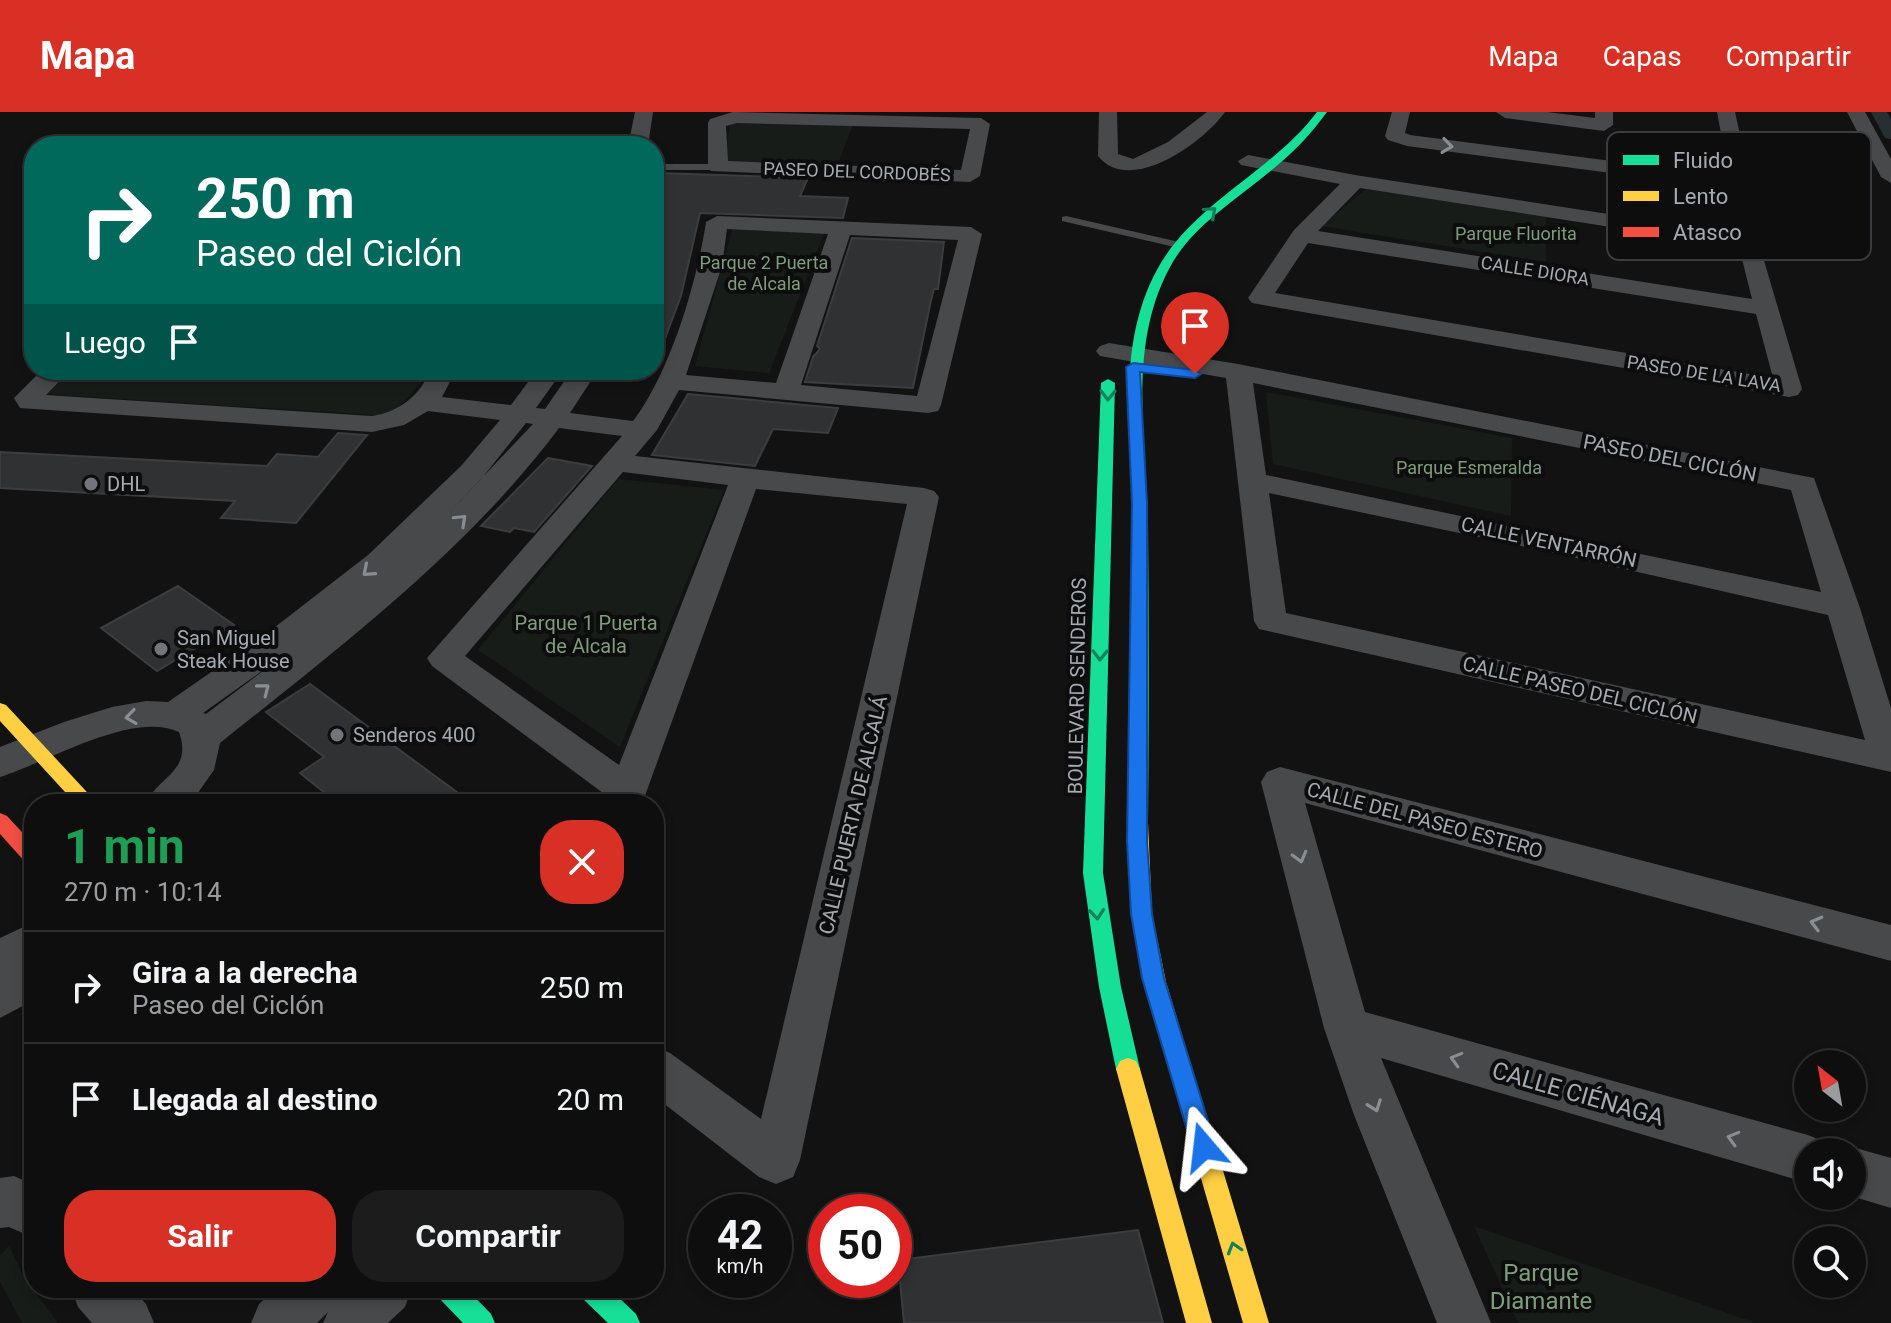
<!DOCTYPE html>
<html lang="es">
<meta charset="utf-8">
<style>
body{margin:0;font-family:Roboto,sans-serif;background:#1c1c1c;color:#f1f3f6;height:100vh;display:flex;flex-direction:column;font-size:30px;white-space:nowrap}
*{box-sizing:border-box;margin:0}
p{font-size:26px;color:#9b9c9e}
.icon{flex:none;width:44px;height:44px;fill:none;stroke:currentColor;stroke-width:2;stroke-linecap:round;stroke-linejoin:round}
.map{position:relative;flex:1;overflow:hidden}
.panel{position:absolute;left:24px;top:682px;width:640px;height:504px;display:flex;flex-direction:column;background:#0e0e0e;border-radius:32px;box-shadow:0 4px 12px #0003,0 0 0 2px #2e2e2e}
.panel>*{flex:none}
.banner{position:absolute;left:24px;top:24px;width:640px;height:244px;border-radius:32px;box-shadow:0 4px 12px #0003,0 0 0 2px #2e2e2e;background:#00695c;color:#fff;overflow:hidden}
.needle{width:52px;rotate:329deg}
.buttons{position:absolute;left:1794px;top:938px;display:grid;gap:16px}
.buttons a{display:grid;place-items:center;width:72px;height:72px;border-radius:50%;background:#0e0e0e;box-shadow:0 4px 12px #0003,0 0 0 2px #2e2e2e;font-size:40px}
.speed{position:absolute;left:688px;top:1082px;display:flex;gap:16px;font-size:40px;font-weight:700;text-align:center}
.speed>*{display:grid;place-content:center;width:104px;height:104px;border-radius:50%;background:#0e0e0e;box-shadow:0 4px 12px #0003,0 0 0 2px #2e2e2e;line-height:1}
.speed small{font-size:20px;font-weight:400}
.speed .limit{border:12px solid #d22;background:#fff;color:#111}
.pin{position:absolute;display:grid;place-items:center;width:68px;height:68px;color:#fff;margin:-82px -34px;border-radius:50% 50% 50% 0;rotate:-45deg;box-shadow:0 0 8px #0007}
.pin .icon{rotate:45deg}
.me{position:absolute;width:88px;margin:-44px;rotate:343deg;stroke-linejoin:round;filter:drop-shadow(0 0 6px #0008)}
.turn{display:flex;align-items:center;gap:28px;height:168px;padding:0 40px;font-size:36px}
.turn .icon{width:104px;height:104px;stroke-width:2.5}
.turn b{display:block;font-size:56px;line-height:68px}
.then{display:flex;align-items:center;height:76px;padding:0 40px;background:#0003;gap:16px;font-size:30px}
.round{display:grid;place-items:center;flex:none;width:84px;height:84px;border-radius:32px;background:#1c1c1c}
.summary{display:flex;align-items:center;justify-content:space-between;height:136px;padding:0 40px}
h1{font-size:48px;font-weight:700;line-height:60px;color:#1e9e55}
.primary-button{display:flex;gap:16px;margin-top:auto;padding:16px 40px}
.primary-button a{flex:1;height:92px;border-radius:32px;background:#d93025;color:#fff;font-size:32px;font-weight:700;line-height:92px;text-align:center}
.primary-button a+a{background:#1c1c1c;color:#f1f3f6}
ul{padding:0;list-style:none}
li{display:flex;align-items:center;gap:24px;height:112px;padding:0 40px;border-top:2px solid #2e2e2e}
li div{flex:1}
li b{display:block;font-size:30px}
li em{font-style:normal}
header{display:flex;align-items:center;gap:48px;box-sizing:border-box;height:112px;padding:0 40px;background:#d93025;color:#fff}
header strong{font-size:38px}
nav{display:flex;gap:44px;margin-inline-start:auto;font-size:28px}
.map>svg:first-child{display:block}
</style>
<header>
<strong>Mapa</strong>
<nav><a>Mapa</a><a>Capas</a><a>Compartir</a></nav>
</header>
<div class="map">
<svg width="1891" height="1211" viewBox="0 0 1891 1211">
<rect width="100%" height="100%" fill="#121213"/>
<path fill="#181c18" d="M730 10 853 12 837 54 725 52Z
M1366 77 1546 104V150L1321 114Z
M733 114 825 119 769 261 695 254Z
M72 258H344L428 263 391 304 43 282Z
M1266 280 1512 326 1511 404 1273 352Z
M618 367 724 378 620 635 478 538Z
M1474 1114 1756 1211H1518Z
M9 1134 24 1165 58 1211H22L0 1170V1143Z"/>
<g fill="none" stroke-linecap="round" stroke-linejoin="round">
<path fill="#272f33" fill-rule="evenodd" d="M1871 0H1887L1891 7V27L1885 26Z"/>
</g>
<path fill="#303133" stroke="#3b3d3f" stroke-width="2" d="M659 61 808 66 800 84 848 86 843 106 700 101 681 184 658 245 654 244V68Z
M852 126 944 130 938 177H934L931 188 913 276 805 270 813 245 820 237 817 234Z
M688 282 838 296 828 321 773 317 755 354 652 343Z
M338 321 367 323 296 411 221 406 235 389 0 376V340L267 354 277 342 318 345Z
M548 346 592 354 534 420 514 416 510 420 481 414Z
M178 474 234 513 157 559 101 516Z
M310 572 473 692H339L300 661 324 645 266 600Z
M1138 1118 1163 1211H904L898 1148Z"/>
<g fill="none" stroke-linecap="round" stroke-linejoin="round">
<path fill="#47494b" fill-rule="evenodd" d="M654 52H718L723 55 718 58H654Z
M1066 104 1179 130 1185 133 1179 136 1062 109V105Z"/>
<path fill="#47494b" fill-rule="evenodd" d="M635 0H653L648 34H628Z
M733 0 981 6 990 12 980 64 970 70 711 59 708 55V11L710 7ZM737 11 970 17 961 58 728 49 726 14Z
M1099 0H1117L1118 42 1133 47 1168 30 1207 0H1225C1204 30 1130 84 1098 44Z
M1392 0H1410L1405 21 1410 23 1729 64 1717 0H1735L1750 68 1747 72 1732 77 1407 34 1388 28 1385 24Z
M1496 0H1547L1595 6V0H1613V13L1604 19 1505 6Z
M1847 0H1865L1891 47V71L1881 65Z
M1248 43 1355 63 1757 125 1802 277 1798 283 1789 285 1252 191 1248 186 1294 118 1340 72 1241 53 1238 49ZM1360 76 1739 135 1752 187 1318 119ZM1308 131 1756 202 1773 266 1275 181Z
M717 104 971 115 982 122 941 293 938 299 928 301 679 278 657 318 635 344 924 376 934 379 939 385 800 1048 793 1065 776 1072 759 1065 654 984V934L670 941 761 1007 907 392 756 377 642 692H604L607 684 432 554 427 546 622 324 559 316C467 439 339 536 220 631L214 658 190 692H145C159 664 193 659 179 620 132 598 46 651 0 665V635L64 610 112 595 146 589 168 590 266 522 368 443 461 354 500 308 428 299 404 313 372 320 20 296 14 286 42 258H70L46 283 372 304C399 300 421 283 430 258H456L442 285 511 293 537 258H563L536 296 545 297 572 258H598L570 301 633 309C670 261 697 170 706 110ZM727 117 828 122 776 271 686 263 722 154ZM850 123 958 128 917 284 801 273ZM526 311 533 312 441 409 482 366ZM623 360 728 373 619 653 465 544ZM276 549 206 602 203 601Z
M1109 231 1238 252 1814 366 1860 496 1891 596V660L1259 517 1254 509 1226 266 1100 244 1096 239 1100 234ZM1253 271 1791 378 1821 480 1266 363ZM1269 381 1545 439 1828 503 1865 628 1286 501Z
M1280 655 1891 813V849L1305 691 1365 900 1808 1023 1825 1030 1829 1040H1808V1071L1381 946 1491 1211H1437L1354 1003 1324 916 1261 670 1267 660Z
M34 810V888L0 906V826Z
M1852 1035 1891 1046V1096L1851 1084 1852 1040H1841Z
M14 1064 34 1073V1126L9 1115 0 1116V1066Z
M71 1176H132L146 1192 154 1211H92L78 1195Z
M276 1176H341L337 1186 348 1176H412L405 1195 388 1211H323L328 1200 317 1211H251L259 1192Z"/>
<path fill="#16e098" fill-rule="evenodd" d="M1317 0H1327C1311 22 1294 40 1273 57 1237 88 1191 114 1169 157 1128 234 1146 325 1148 408 1149 509 1149 610 1148 711L1145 716 1138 719 1131 716 1128 711C1131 610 1133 508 1132 407 1132 324 1115 233 1158 156 1195 90 1272 60 1317 0Z
M1108 267 1115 271 1103 761 1121 875 1140 957 1136 965 1128 968 1120 965 1116 957 1099 875 1083 761 1101 271Z
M434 1176H466L491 1202 495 1211H463L438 1185Z
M577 1176H609L636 1202 640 1211H608L581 1185Z"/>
<path fill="#ffcf43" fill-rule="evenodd" d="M0 591 6 593 98 692H76L0 609Z
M1138 703 1145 706 1148 711 1152 802 1166 870 1269 1211H1243L1144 870 1132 802 1128 711 1131 706Z
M1128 946 1136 949 1140 957 1212 1211H1186L1116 957 1120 949Z"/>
<path fill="#f24e42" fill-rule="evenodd" d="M0 701 7 704 34 733V754L27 752 0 722Z"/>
</g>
<defs><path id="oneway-chevron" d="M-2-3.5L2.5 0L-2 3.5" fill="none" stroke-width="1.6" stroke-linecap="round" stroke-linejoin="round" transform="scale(2)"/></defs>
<g stroke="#898e94">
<use href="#oneway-chevron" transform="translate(1447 34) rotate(8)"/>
<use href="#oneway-chevron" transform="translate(461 408) rotate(-44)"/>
<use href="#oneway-chevron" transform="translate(368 459) rotate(139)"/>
<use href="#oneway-chevron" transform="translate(264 577) rotate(-38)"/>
<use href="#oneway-chevron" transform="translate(131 605) rotate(172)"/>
<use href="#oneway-chevron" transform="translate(1300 745) rotate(75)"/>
<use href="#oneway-chevron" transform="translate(1816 811) rotate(-165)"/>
<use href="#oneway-chevron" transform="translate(1456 947) rotate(-164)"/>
<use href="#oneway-chevron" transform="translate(1375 994) rotate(70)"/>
<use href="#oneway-chevron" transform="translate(1733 1026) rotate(-164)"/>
</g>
<g stroke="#12815a">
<use href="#oneway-chevron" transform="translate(1211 100) rotate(-42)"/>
<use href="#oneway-chevron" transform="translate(1108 283) rotate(91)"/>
<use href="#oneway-chevron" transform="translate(1100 543) rotate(91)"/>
<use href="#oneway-chevron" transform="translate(1097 802) rotate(85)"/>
<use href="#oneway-chevron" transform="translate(1234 1136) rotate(-107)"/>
</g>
<path fill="#1a73e8" stroke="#114b97" stroke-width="2" d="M1133 251 1195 258 1201 262 1195 266 1140 260 1147 392V729L1152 802 1164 866 1216 1035 1212 1044 1204 1047 1195 1044 1192 1035 1142 866 1131 802 1127 729 1132 392 1126 255Z"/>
<g fill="#72757b" stroke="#0d0d0e" stroke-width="3">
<circle cx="91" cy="372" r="8"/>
<circle cx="161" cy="537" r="8"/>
<circle cx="337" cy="623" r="8"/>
</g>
<g text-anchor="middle" stroke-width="8" stroke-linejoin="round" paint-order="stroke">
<g font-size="18" fill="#a5abb3" stroke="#0d0d0e">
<text transform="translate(857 60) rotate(2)" y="6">PASEO DEL CORDOBÉS</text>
<text transform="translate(1535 159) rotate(9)" y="6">CALLE DIORA</text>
<text transform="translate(1704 262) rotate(9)" y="6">PASEO DE LA LAVA</text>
</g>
<g font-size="18" fill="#7f9d7d" stroke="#0d0d0e">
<text x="1516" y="128">Parque Fluorita</text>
<text x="764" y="157">Parque 2 Puerta<tspan x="764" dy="21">de Alcala</tspan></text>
<text x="1469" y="362">Parque Esmeralda</text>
</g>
<g font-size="20" fill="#a5abb3" stroke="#0d0d0e">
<text transform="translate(1670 346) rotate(11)" y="7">PASEO DEL CICLÓN</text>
<text transform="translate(1549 430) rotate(12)" y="7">CALLE VENTARRÓN</text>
<text transform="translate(1077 574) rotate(-89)" y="7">BOULEVARD SENDEROS</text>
<text transform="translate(1580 578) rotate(13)" y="7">CALLE PASEO DEL CICLÓN</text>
<text transform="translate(853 703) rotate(-77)" y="7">CALLE PUERTA DE ALCALÁ</text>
<text transform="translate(1425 708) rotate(15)" y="7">CALLE DEL PASEO ESTERO</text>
</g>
<g font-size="20" fill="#a5abb3" stroke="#0d0d0e" text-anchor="start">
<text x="107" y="379">DHL</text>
<text x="177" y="533">San Miguel<tspan x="177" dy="23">Steak House</tspan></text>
<text x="353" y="630">Senderos 400</text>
</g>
<g font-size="20" fill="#7f9d7d" stroke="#0d0d0e">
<text x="586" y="518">Parque 1 Puerta<tspan x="586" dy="23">de Alcala</tspan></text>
</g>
<g font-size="24" fill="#a5abb3" stroke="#0d0d0e">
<text transform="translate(1578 982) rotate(16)" y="8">CALLE CIÉNAGA</text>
</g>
<g font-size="24" fill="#7f9d7d" stroke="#0d0d0e">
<text x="1541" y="1169">Parque<tspan x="1541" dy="28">Diamante</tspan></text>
</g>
</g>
<rect x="1607" y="20" width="264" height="128" rx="12" fill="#0d0d0e" stroke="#3b3c40" stroke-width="2"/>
<rect x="1623" y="43" width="36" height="10" fill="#16e098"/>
<rect x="1623" y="79" width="36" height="10" fill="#ffcf43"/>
<rect x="1623" y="115" width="36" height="10" fill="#f24e42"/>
<g font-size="22" fill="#a5abb3">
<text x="1673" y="56">Fluido</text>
<text x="1673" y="92">Lento</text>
<text x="1673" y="128">Atasco</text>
</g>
</svg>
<div class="buttons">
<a><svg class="needle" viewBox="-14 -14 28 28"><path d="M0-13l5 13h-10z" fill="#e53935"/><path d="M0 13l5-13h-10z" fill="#9b9c9e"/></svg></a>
<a><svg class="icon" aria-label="sound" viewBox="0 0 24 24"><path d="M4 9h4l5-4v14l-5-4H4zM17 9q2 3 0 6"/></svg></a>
<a><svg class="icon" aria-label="search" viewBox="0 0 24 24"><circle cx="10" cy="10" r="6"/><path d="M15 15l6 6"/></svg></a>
</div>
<div class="speed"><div>42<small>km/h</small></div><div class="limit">50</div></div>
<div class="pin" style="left:1195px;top:262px;background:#d93025"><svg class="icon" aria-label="arrive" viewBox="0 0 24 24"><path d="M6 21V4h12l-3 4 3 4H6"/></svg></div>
<svg class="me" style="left:1204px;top:1035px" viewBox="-20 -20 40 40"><path d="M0-17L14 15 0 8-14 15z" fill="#1a73e8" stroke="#fff" stroke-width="4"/></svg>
<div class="banner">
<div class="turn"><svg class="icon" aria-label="right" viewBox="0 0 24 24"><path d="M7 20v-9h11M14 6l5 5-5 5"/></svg><div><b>250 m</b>Paseo del Ciclón</div></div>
<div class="then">Luego<svg class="icon" aria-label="arrive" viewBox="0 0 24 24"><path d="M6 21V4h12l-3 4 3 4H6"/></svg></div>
</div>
<section class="panel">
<div class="summary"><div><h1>1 min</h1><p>270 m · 10:14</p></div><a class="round" style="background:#d93025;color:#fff"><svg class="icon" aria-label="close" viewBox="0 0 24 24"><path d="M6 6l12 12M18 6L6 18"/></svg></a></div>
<ul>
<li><svg class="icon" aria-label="right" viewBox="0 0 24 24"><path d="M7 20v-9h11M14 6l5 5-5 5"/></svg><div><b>Gira a la derecha</b><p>Paseo del Ciclón</p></div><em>250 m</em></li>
<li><svg class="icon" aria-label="arrive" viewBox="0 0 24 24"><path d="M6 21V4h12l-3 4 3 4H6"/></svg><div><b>Llegada al destino</b></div><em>20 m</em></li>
</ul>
<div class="primary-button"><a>Salir</a><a>Compartir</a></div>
</section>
</div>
